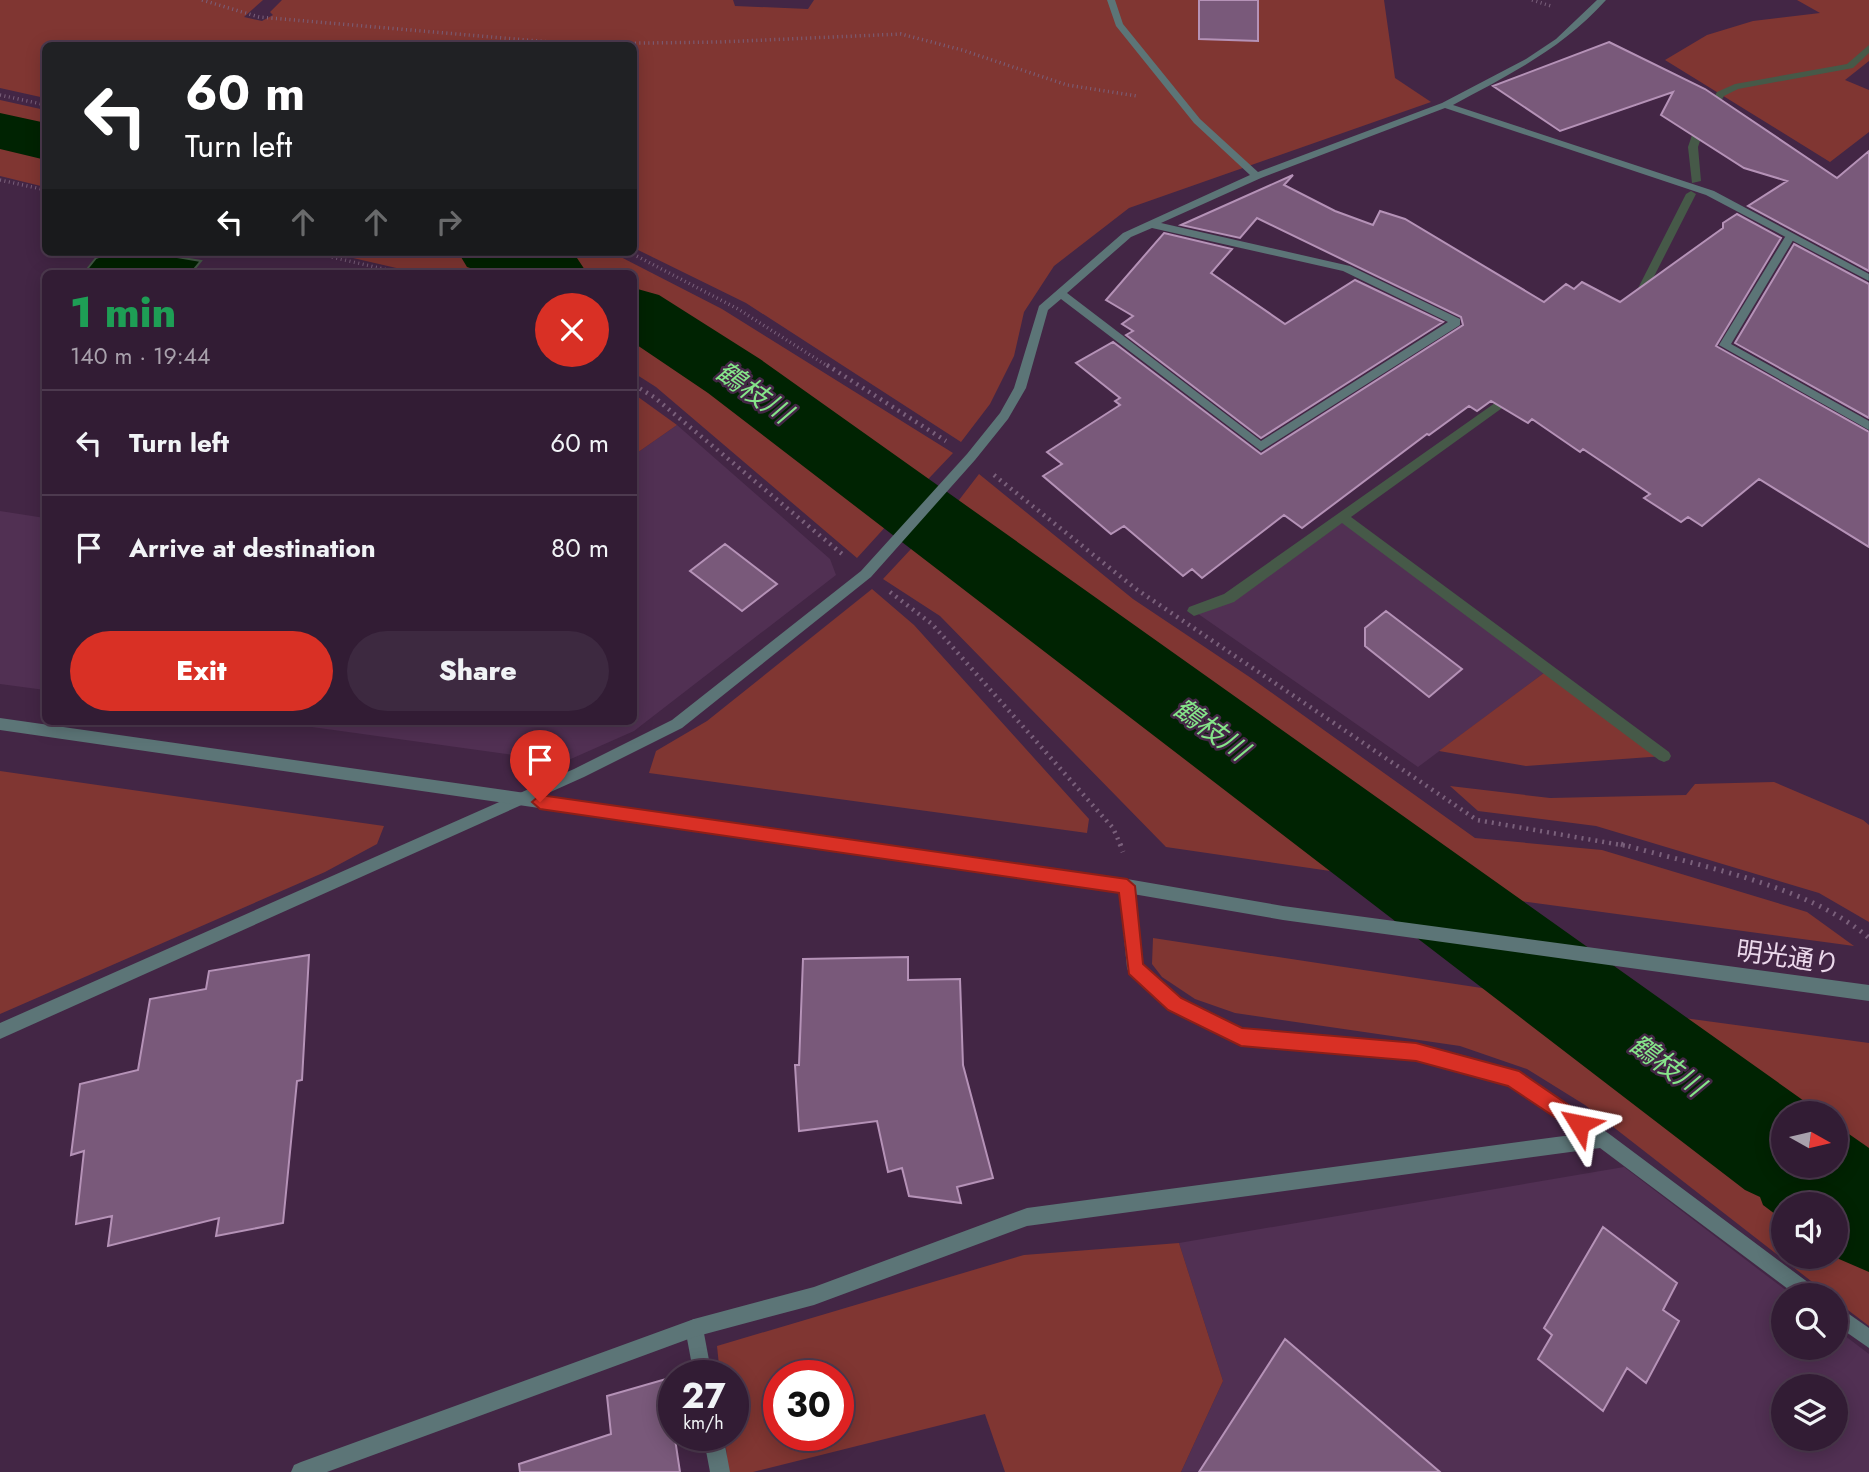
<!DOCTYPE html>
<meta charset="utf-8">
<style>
body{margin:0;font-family:Jost,"Noto Sans JP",sans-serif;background:#3d2940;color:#f1f3f6;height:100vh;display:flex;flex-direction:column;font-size:26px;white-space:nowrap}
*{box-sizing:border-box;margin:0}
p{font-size:23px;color:#a8a1ac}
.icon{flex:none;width:38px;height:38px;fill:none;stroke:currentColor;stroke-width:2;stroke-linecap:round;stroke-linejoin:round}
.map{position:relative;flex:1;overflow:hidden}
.panel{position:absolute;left:42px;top:270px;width:595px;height:455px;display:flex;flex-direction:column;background:#321c34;border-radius:10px;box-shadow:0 4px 18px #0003,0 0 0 2px #4d3a4f}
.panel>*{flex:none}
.guide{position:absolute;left:42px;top:42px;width:595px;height:214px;border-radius:10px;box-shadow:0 4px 18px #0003,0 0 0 2px #4d3a4f;background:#202124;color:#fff;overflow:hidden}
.needle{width:46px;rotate:98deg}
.tools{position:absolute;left:1771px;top:1101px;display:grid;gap:14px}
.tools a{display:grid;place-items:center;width:77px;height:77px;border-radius:50%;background:#321c34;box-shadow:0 4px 18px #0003,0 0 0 2px #4d3a4f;font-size:35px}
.speed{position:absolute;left:658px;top:1360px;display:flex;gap:14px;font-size:35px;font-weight:700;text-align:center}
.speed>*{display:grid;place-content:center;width:91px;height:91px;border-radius:50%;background:#321c34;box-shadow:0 4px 18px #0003,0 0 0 2px #4d3a4f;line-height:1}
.speed small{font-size:18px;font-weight:400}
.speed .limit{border:10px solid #d22;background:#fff;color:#111}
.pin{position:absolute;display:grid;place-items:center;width:60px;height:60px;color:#fff;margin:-72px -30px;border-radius:50% 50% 50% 0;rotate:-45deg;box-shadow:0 0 7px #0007}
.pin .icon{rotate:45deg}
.me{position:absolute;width:77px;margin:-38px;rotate:305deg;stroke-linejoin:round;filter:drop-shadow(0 0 5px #0008)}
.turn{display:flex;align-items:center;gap:24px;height:147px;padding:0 28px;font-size:32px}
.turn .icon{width:91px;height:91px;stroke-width:2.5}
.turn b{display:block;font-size:49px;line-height:60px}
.lanes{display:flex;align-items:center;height:66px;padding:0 28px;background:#0003;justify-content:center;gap:35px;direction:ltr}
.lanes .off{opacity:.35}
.round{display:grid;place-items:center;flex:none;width:74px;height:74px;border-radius:37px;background:#3d2940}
.head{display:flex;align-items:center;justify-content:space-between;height:119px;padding:0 28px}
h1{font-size:42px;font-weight:800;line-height:52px;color:#1e9e55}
.action{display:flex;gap:14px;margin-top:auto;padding:14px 28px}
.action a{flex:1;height:80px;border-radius:42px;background:#d93025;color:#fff;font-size:28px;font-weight:800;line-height:80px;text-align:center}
.action a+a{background:#3d2940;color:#f1f3f6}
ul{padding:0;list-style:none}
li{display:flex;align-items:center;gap:21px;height:105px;padding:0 28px;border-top:2px solid #4d3a4f}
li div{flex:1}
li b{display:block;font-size:26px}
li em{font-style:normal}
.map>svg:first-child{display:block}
</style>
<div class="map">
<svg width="1869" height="1472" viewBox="0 0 1869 1472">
<rect width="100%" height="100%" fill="#432645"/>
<path fill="#513053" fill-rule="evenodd" d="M677 425 830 559 836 575 634 731 564 762 269 721H634V455Z
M0 511 45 518V690L0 684Z
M1342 517 1548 670 1418 767 1194 611 1229 598Z
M1624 1167 1792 1295H1783V1348H1836V1329L1869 1354V1472H1181L1223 1381 1179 1243ZM1783 1386H1836V1438H1783Z"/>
<path fill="#803632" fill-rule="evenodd" d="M0 0H263L244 17 262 21 273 15 270 12 282 0H733L735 6 808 9 814 0H1384L1395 78 1431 102 1129 208 1054 266 1024 312 1014 356 990 404 961 442 746 303 634 248V46H46L45 98 0 88Z
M1797 0H1869V61L1845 80 1869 90V132L1830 162 1665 60 1707 35 1753 21 1820 13Z
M0 100 45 110V137L0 126Z
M0 143 45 154V187L0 176Z
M327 252H468L523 273H418Z
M521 252H611L722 309 953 453 914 494 703 345 634 304V273H577Z
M634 326 677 352 898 513 857 558 656 387 634 373Z
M634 394 677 425 634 455Z
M979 474 1133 599 1251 678 1475 838 1602 850 1807 912 1854 946 1461 893 946 517Z
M925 534 1392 880 1166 847 940 616 883 579Z
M872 589 914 625 1089 819 1087 833 649 773 656 751 707 721Z
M1548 670 1664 756 1526 766 1439 751Z
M0 771 384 826 377 844 325 872 0 1014Z
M1774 782 1863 820 1869 825V922L1819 893 1596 826 1478 811 1450 786 1550 798 1686 795 1695 784Z
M1153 938 1560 1000 1831 1204H1783V1256H1836V1207L1869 1232V1326L1836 1301V1295H1829L1585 1105 1527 1069 1460 1046 1235 1013 1195 999 1162 977 1152 964Z
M1625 1010 1869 1043V1193L1832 1166H1836V1113H1783V1129Z
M1179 1243 1223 1381 1181 1472H1005L985 1414 753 1472H728L725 1435H733V1376L720 1375 717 1346 1024 1255ZM779 1376H838V1435H779Z"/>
<path fill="#002302" stroke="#465948" stroke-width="2" d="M112 252H147L201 261 191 273H84L96 258Z"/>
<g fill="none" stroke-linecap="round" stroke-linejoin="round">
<path fill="#465948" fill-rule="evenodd" d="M1869 45V53L1853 68 1738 89 1724 96 1703 132 1698 147 1701 181 1692 183 1688 147 1693 132 1717 92 1735 84 1847 64Z
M1691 191 1696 194 1641 302 1640 304H1632L1631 302 1686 194Z
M1512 391 1516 392V398L1351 517 1669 752 1671 756 1669 760 1664 762 1659 760 1342 523 1234 602 1194 616 1187 611 1189 607 1224 594Z"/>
<path fill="#002302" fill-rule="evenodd" d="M0 113 46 123V160L0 149Z
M458 252H560L577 258 587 273H485L467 267Z
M634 288 659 295 760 359 1821 1113H1783V1166H1836V1125L1869 1148V1272L1832 1256H1836V1204H1783V1220L1763 1205 1760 1197 1745 1190 708 393 634 343Z"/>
</g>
<path fill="#79597a" stroke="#b592b7" stroke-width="2" d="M1199 0H1258V41L1199 39Z
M1609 42 1705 89 1837 178 1869 151V271L1748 206 1787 181 1744 168 1661 115 1673 92 1560 131 1493 86Z
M1293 175 1284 185 1335 211 1373 225 1380 211 1405 219 1544 302 1566 284 1574 289 1582 282 1620 302 1723 228V223L1737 214 1781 238 1716 346 1869 432V547L1759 479 1702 526 1688 517 1681 522 1644 498 1650 494 1583 449 1580 452 1532 419 1528 423 1491 401 1477 411 1469 406 1429 435 1427 434 1302 528 1284 515 1202 578 1192 569 1183 576 1124 526 1111 534 1043 476 1062 464 1047 452 1120 405 1115 401 1120 398 1076 363 1113 342 1261 454 1463 325 1461 317 1257 218 1240 238 1181 225Z
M1164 233 1232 249 1211 273 1285 324 1355 280 1443 322 1261 438 1126 335 1133 331 1122 324 1133 316 1106 300Z
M1794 244 1869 284V418L1735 343Z
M725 544 777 584 742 611 690 571Z
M1386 611 1462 669 1429 697 1365 646V628Z
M309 955 302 1080 297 1081 283 1223 216 1236 219 1218 108 1246 112 1216 76 1224 84 1151 71 1155 80 1084 138 1070 150 999 206 989 209 971Z
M908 957V980L960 979 963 1065 993 1178 957 1187 961 1203 909 1196 902 1168 888 1172 877 1121 799 1131 795 1065H799L803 959Z
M1603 1227 1677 1283 1663 1310 1679 1321 1646 1383 1627 1368 1603 1411 1538 1359 1552 1335 1544 1328Z
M1285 1339 1440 1472H1199Z
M666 1379 680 1472H520L519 1464 611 1434 607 1396Z"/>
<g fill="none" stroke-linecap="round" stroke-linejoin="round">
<path stroke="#7a607b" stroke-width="3.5" stroke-dasharray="1 3.5" stroke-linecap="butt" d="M202 0 259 17 573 44 720 42 901 34 962 50 1067 85 1137 96
M1532 0 1551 6
M0 95 46 105
M0 180 46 190
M310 252 401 273
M629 252 738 309 829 367"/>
<path stroke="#7a607b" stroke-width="4.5" stroke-dasharray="2 5" stroke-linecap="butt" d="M827 365 946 441
M634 385 654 397 842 554
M994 475 1136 589 1477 820 1627 846
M890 592 932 624 1113 828 1121 846"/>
<path stroke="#7a607b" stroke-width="5" stroke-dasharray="2 6" stroke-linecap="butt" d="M1120 844 1123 852
M1621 844C1700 867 1806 884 1869 938"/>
<path fill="#5c7577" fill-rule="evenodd" d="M1790 234 1795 237 1731 344 1869 421V430L1719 345 1785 237Z
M694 1319 700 1322 703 1328 712 1376H694L685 1328 688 1322Z
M703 1435H723L730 1472H710Z"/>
<path fill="#5c7577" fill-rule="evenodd" d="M1107 0H1115L1123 24 1200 119 1258 172 1442 103 1526 59 1556 39 1597 0H1606C1562 49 1510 74 1453 105L1714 191 1869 274V281L1706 195 1445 108 1261 178 1161 223 1350 266 1460 319V325L1261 451 1061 299 1048 310 1026 388 1008 419 975 460 871 577 682 728 584 777 0 1039V1023L574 769 672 720 861 571 967 454 1000 413 1014 388 1039 306 1123 233 1250 175 1194 123 1116 26ZM1152 228 1343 271 1448 322 1261 441 1067 293 1131 237Z
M1127 879 1132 881 1135 886 1142 965 1181 999 1242 1029 1416 1044 1518 1072 1608 1133 1817 1289 1820 1295H1796L1600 1148 1027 1226 814 1305 694 1337 327 1472H291L294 1465 301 1462 694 1319 814 1287 1027 1208 1579 1134 1508 1085 1416 1060 1241 1045 1169 1009 1129 973 1127 968 1119 886 1122 881Z
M1836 1305 1869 1328V1348L1836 1325Z"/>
<path fill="#5c7577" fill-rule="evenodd" d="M0 718 1127 879 1283 906 1869 985V1001L1283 920 1127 893 0 730Z"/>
</g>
<path fill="#d93025" stroke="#8d1f18" stroke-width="2" d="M540 795 1127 879 1135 886 1143 964 1181 998 1242 1028 1416 1043 1519 1071 1586 1117 1589 1124 1586 1130 1579 1133 1508 1086 1416 1061 1241 1046 1168 1010 1129 974 1119 893 540 809 532 802Z"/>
<g text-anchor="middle" stroke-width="5" stroke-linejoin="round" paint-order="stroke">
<g font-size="26" fill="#ebd8eb" stroke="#432645">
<text transform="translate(1788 957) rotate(8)" y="9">明光通り</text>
</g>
<g font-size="28" font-style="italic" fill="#85e489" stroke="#432645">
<text transform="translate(754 392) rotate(35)" y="10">鶴枝川</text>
<text transform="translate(1211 729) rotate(36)" y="10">鶴枝川</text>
<text transform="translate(1667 1065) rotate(36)" y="10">鶴枝川</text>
</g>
</g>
</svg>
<div class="tools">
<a><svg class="needle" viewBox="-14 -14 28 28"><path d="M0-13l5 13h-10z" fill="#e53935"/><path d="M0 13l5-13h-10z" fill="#a8a1ac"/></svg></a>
<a><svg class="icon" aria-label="sound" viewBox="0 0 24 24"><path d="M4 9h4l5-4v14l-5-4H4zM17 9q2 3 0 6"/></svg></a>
<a><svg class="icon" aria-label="search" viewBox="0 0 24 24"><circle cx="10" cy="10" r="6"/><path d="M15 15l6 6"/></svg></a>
<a><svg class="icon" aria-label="layers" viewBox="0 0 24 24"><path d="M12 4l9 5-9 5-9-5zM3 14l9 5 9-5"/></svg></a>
</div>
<div class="speed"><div>27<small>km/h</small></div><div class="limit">30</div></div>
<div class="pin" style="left:540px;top:802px;background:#d93025"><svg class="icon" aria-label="arrive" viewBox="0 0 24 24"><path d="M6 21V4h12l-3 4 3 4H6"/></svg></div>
<svg class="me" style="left:1579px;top:1124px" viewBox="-20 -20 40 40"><path d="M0-17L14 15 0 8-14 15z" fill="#d93025" stroke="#fff" stroke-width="4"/></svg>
<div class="guide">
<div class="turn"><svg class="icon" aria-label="left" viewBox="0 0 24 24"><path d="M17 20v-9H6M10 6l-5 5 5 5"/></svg><div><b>60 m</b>Turn left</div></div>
<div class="lanes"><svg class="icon" aria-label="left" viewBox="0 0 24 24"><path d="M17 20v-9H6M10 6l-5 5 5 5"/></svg><svg class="icon off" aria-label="ahead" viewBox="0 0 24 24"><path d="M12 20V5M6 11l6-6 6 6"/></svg><svg class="icon off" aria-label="ahead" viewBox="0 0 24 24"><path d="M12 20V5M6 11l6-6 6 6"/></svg><svg class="icon off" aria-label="right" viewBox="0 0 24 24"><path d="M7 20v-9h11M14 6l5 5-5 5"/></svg></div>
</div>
<section class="panel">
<div class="head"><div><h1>1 min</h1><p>140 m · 19:44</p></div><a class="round" style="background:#d93025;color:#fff"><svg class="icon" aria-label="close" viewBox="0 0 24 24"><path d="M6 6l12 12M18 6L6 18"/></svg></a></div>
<ul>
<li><svg class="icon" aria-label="left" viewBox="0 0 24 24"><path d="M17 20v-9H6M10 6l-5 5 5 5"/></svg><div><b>Turn left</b></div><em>60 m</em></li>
<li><svg class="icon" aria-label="arrive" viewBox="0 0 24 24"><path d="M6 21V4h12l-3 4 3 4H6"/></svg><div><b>Arrive at destination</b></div><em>80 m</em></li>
</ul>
<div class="action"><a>Exit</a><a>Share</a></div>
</section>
</div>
